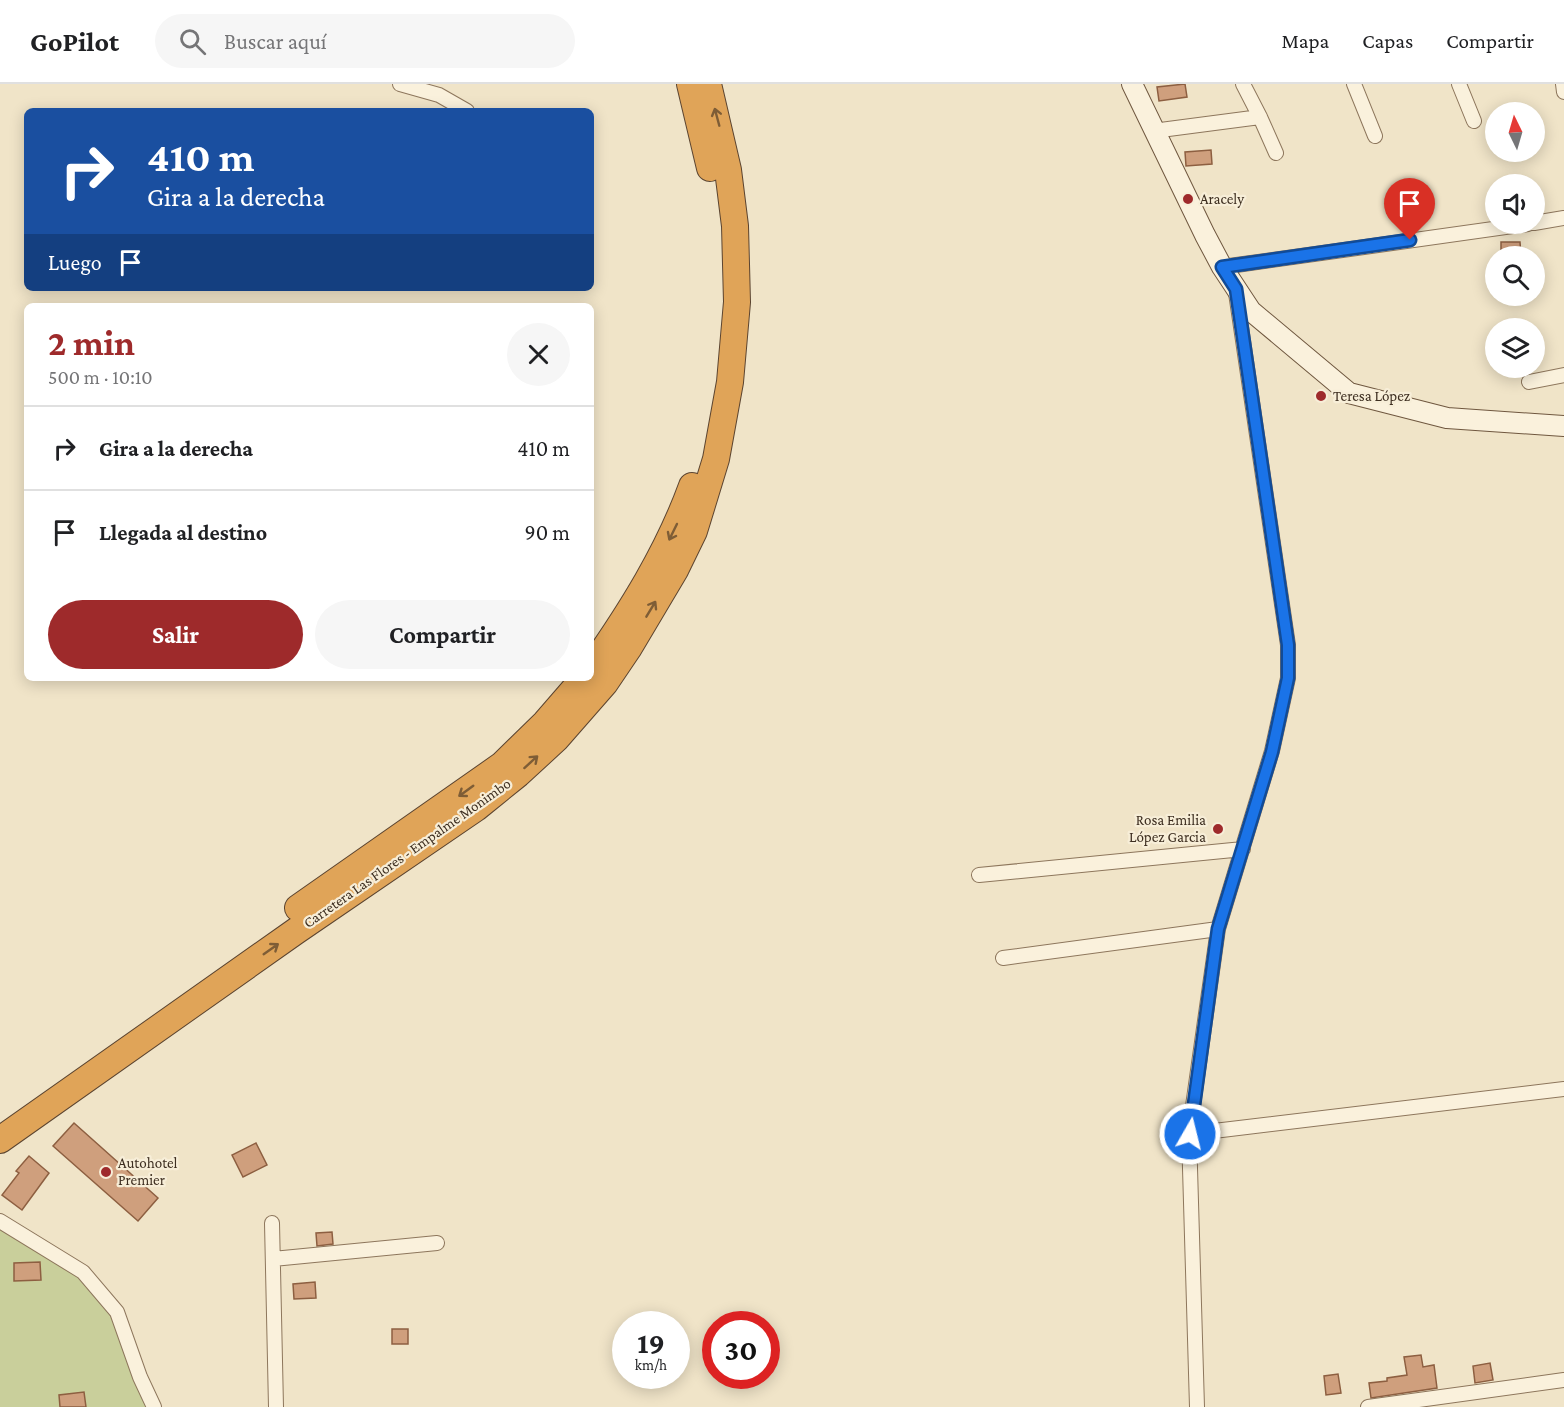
<!DOCTYPE html>
<html lang="es">
<meta charset="utf-8">
<style>
body{margin:0;font-family:"Crimson Pro",serif;background:#f6f6f6;color:#202124;height:100vh;display:flex;flex-direction:column;font-size:22px;white-space:nowrap}
*{box-sizing:border-box;margin:0}
p{font-size:20px;color:#757577}
.icon{flex:none;width:33px;height:33px;fill:none;stroke:currentColor;stroke-width:2;stroke-linecap:round;stroke-linejoin:round}
.map{position:relative;flex:1;overflow:hidden}
.drawer{position:absolute;left:24px;top:219px;width:570px;height:378px;display:flex;flex-direction:column;background:#fff;border-radius:9px;box-shadow:0 3px 15px #0003}
.drawer>*{flex:none}
.banner{position:absolute;left:24px;top:24px;width:570px;height:183px;border-radius:9px;box-shadow:0 3px 15px #0003;background:#1a4fa0;color:#fff;overflow:hidden}
.needle{width:39px;rotate:355deg}
.tools{position:absolute;left:1485px;top:18px;display:grid;gap:12px}
.tools a{display:grid;place-items:center;width:60px;height:60px;border-radius:50%;background:#fff;box-shadow:0 3px 15px #0003;font-size:30px}
.speed{position:absolute;left:612px;top:1227px;display:flex;gap:12px;font-size:30px;font-weight:700;text-align:center}
.speed>*{display:grid;place-content:center;width:78px;height:78px;border-radius:50%;background:#fff;box-shadow:0 3px 15px #0003;line-height:1}
.speed small{font-size:15px;font-weight:400}
.speed .limit{border:9px solid #d22;background:#fff;color:#111}
.pin{position:absolute;display:grid;place-items:center;width:51px;height:51px;color:#fff;margin:-62px -26px;border-radius:50% 50% 50% 0;rotate:-45deg;box-shadow:0 0 6px #0007}
.pin .icon{rotate:45deg}
.me{position:absolute;width:66px;margin:-33px;rotate:8deg;stroke-linejoin:round;filter:drop-shadow(0 0 4px #0008)}
.turn{display:flex;align-items:center;gap:21px;height:126px;padding:0 24px;font-size:27px}
.turn .icon{width:78px;height:78px;stroke-width:2.5}
.turn b{display:block;font-size:42px;line-height:51px}
.then{display:flex;align-items:center;height:57px;padding:0 24px;background:#0003;gap:12px;font-size:22px}
.round{display:grid;place-items:center;flex:none;width:63px;height:63px;border-radius:32px;background:#f6f6f6}
.head{display:flex;align-items:center;justify-content:space-between;height:102px;padding:0 24px}
h1{font-size:36px;font-weight:700;line-height:45px;color:#9e2a2b}
.action{display:flex;gap:12px;margin-top:auto;padding:12px 24px}
.action a{flex:1;height:69px;border-radius:36px;background:#9e2a2b;color:#fff;font-size:24px;font-weight:700;line-height:69px;text-align:center}
.action a+a{background:#f6f6f6;color:#202124}
ul{padding:0;list-style:none}
li{display:flex;align-items:center;gap:18px;height:84px;padding:0 24px;border-top:2px solid #e0e0e0}
li div{flex:1}
li b{display:block;font-size:22px}
li em{font-style:normal}
header{display:flex;align-items:center;gap:36px;box-sizing:border-box;height:84px;padding:0 30px;background:#fff;border-bottom:2px solid #e0e0e0}
header strong{font-size:28px}
nav{display:flex;gap:33px;margin-inline-start:auto;font-size:21px}
.search{width:420px;height:54px;background:#f6f6f6;display:flex;align-items:center;gap:15px;box-sizing:border-box;padding:0 21px;border-radius:33px;color:#757577;font-size:22px}
.map>svg:first-child{display:block}
</style>
<header>
<strong>GoPilot</strong>
<div class="search"><svg class="icon" aria-label="search" viewBox="0 0 24 24"><circle cx="10" cy="10" r="6"/><path d="M15 15l6 6"/></svg>Buscar aquí</div>
<nav><a>Mapa</a><a>Capas</a><a>Compartir</a></nav>
</header>
<div class="map">
<svg width="1564" height="1323" viewBox="0 0 1564 1323">
<rect width="100%" height="100%" fill="#f0e4c8"/>
<path fill="#c9cf9b" d="M0 1137 83 1188 117 1228 154 1323H0Z"/>
<path fill="#cf9f7d" stroke="#8d5f41" stroke-width="1.5" d="M1185 0 1187 13 1159 17 1157 3Z
M1211 66 1212 80 1186 82 1185 68Z
M1501 158H1520L1521 172H1501Z
M74 1039 158 1114 138 1137 53 1062Z
M256 1059 267 1081 243 1093 232 1071Z
M29 1072 49 1089 22 1126 2 1111 19 1089 16 1087Z
M332 1148 333 1160 317 1162 316 1149Z
M40 1178 41 1196 14 1197V1179Z
M315 1198 316 1214 294 1215 293 1200Z
M392 1245H408V1260H392Z
M1421 1271 1423 1283 1434 1281 1437 1304 1371 1314 1369 1299 1387 1297V1294L1407 1291 1404 1273Z
M1490 1279 1493 1296 1475 1299 1473 1282Z
M1338 1290 1341 1309 1326 1311 1324 1292Z
M84 1308 86 1323H60L59 1311Z"/>
<g fill="none" stroke-linecap="round" stroke-linejoin="round">
<g stroke="#8d765c" stroke-width="16">
<path id="street" d="M400 0 439 11 467 27
M1243 0 1260 33 1276 69
M1354 0 1375 52
M1459 0 1474 37
M1563 0 1564 8
M1153 47 1260 33
M1534 139 1564 134
M1222 183 1528 140
M1529 298 1564 291
M979 791 1243 765
M1003 874 1218 845
M1189 1050 1564 1005
M0 1137 83 1188 117 1228 140 1293 154 1323
M272 1139 276 1323
M273 1175 437 1159
M1197 1323 1189 1050 1218 845 1272 667 1288 594V561L1236 209
M1368 1323 1564 1296"/>
</g>
<g stroke="#6f573f" stroke-width="22">
<path id="secondary" d="M1132 0 1205 151 1222 183 1251 227 1349 309 1447 334 1564 342"/>
</g>
<g stroke="#5b4430" stroke-width="28">
<path id="highway" d="M690 0 710 84
M591 584C631 527 668 468 692 402
M298 824 502 681 545 639 584 594
M0 1056 296 847 476 724 518 690 556 655 605 599 628 565 675 486 694 447 716 375 730 298 737 218 735 142 728 86 708 0"/>
</g>
<use href="#street" stroke="#faf1dc" stroke-width="14"/>
<use href="#secondary" stroke="#faf1dc" stroke-width="20"/>
<use href="#highway" stroke="#e0a458" stroke-width="26"/>
</g>
<defs><path id="oneway-shaft" d="M-6 0H5M1.5-3L5.5 0L1.5 3" fill="none" stroke-width="1.6" stroke-linecap="round" stroke-linejoin="round" transform="scale(1.5)"/></defs>
<g stroke="#7e5d36">
<use href="#oneway-shaft" transform="translate(717 33) rotate(-105)"/>
<use href="#oneway-shaft" transform="translate(673 448) rotate(116)"/>
<use href="#oneway-shaft" transform="translate(651 525) rotate(-59)"/>
<use href="#oneway-shaft" transform="translate(531 678) rotate(-42)"/>
<use href="#oneway-shaft" transform="translate(466 707) rotate(144)"/>
<use href="#oneway-shaft" transform="translate(271 865) rotate(-35)"/>
</g>
<g fill="none" stroke-linecap="round" stroke-linejoin="round">
<g stroke="#114b97" stroke-width="15">
<path id="route" d="M1190 1050 1218 845 1272 668 1288 594V561L1236 205 1222 183 1410 156"/>
</g>
<use href="#route" stroke="#1a73e8" stroke-width="10"/>
</g>
<g fill="#9e2a2b" stroke="#f7eed8" stroke-width="2">
<circle cx="1188" cy="115" r="6"/>
<circle cx="1321" cy="312" r="6"/>
<circle cx="1218" cy="745" r="6"/>
<circle cx="106" cy="1088" r="6"/>
</g>
<g text-anchor="middle" stroke-width="4.5" stroke-linejoin="round" paint-order="stroke">
<g font-size="15" fill="#3d2e20" stroke="#f7eed8" text-anchor="start">
<text x="1200" y="120">Aracely</text>
<text x="1333" y="317">Teresa López</text>
<text x="1206" y="741" text-anchor="end">Rosa Emilia<tspan x="1206" dy="17">López Garcia</tspan></text>
<text x="118" y="1084">Autohotel<tspan x="118" dy="17">Premier</tspan></text>
</g>
<g font-size="15" fill="#3d2e20" stroke="#f7eed8">
<text transform="translate(407 769) rotate(-35)" y="5">Carretera Las Flores - Empalme Monimbo</text>
</g>
</g>
</svg>
<div class="tools">
<a><svg class="needle" viewBox="-14 -14 28 28"><path d="M0-13l5 13h-10z" fill="#e53935"/><path d="M0 13l5-13h-10z" fill="#757577"/></svg></a>
<a><svg class="icon" aria-label="sound" viewBox="0 0 24 24"><path d="M4 9h4l5-4v14l-5-4H4zM17 9q2 3 0 6"/></svg></a>
<a><svg class="icon" aria-label="search" viewBox="0 0 24 24"><circle cx="10" cy="10" r="6"/><path d="M15 15l6 6"/></svg></a>
<a><svg class="icon" aria-label="layers" viewBox="0 0 24 24"><path d="M12 4l9 5-9 5-9-5zM3 14l9 5 9-5"/></svg></a>
</div>
<div class="speed"><div>19<small>km/h</small></div><div class="limit">30</div></div>
<div class="pin" style="left:1410px;top:156px;background:#d93025"><svg class="icon" aria-label="arrive" viewBox="0 0 24 24"><path d="M6 21V4h12l-3 4 3 4H6"/></svg></div>
<svg class="me" style="left:1190px;top:1050px" viewBox="-20 -20 40 40"><circle r="17" fill="#1a73e8" stroke="#fff" stroke-width="3"/><path d="M0-11L8 9 0 5-8 9z" fill="#fff"/></svg>
<div class="banner">
<div class="turn"><svg class="icon" aria-label="right" viewBox="0 0 24 24"><path d="M7 20v-9h11M14 6l5 5-5 5"/></svg><div><b>410 m</b>Gira a la derecha</div></div>
<div class="then">Luego<svg class="icon" aria-label="arrive" viewBox="0 0 24 24"><path d="M6 21V4h12l-3 4 3 4H6"/></svg></div>
</div>
<section class="drawer">
<div class="head"><div><h1>2 min</h1><p>500 m · 10:10</p></div><a class="round"><svg class="icon" aria-label="close" viewBox="0 0 24 24"><path d="M6 6l12 12M18 6L6 18"/></svg></a></div>
<ul>
<li><svg class="icon" aria-label="right" viewBox="0 0 24 24"><path d="M7 20v-9h11M14 6l5 5-5 5"/></svg><div><b>Gira a la derecha</b></div><em>410 m</em></li>
<li><svg class="icon" aria-label="arrive" viewBox="0 0 24 24"><path d="M6 21V4h12l-3 4 3 4H6"/></svg><div><b>Llegada al destino</b></div><em>90 m</em></li>
</ul>
<div class="action"><a>Salir</a><a>Compartir</a></div>
</section>
</div>
